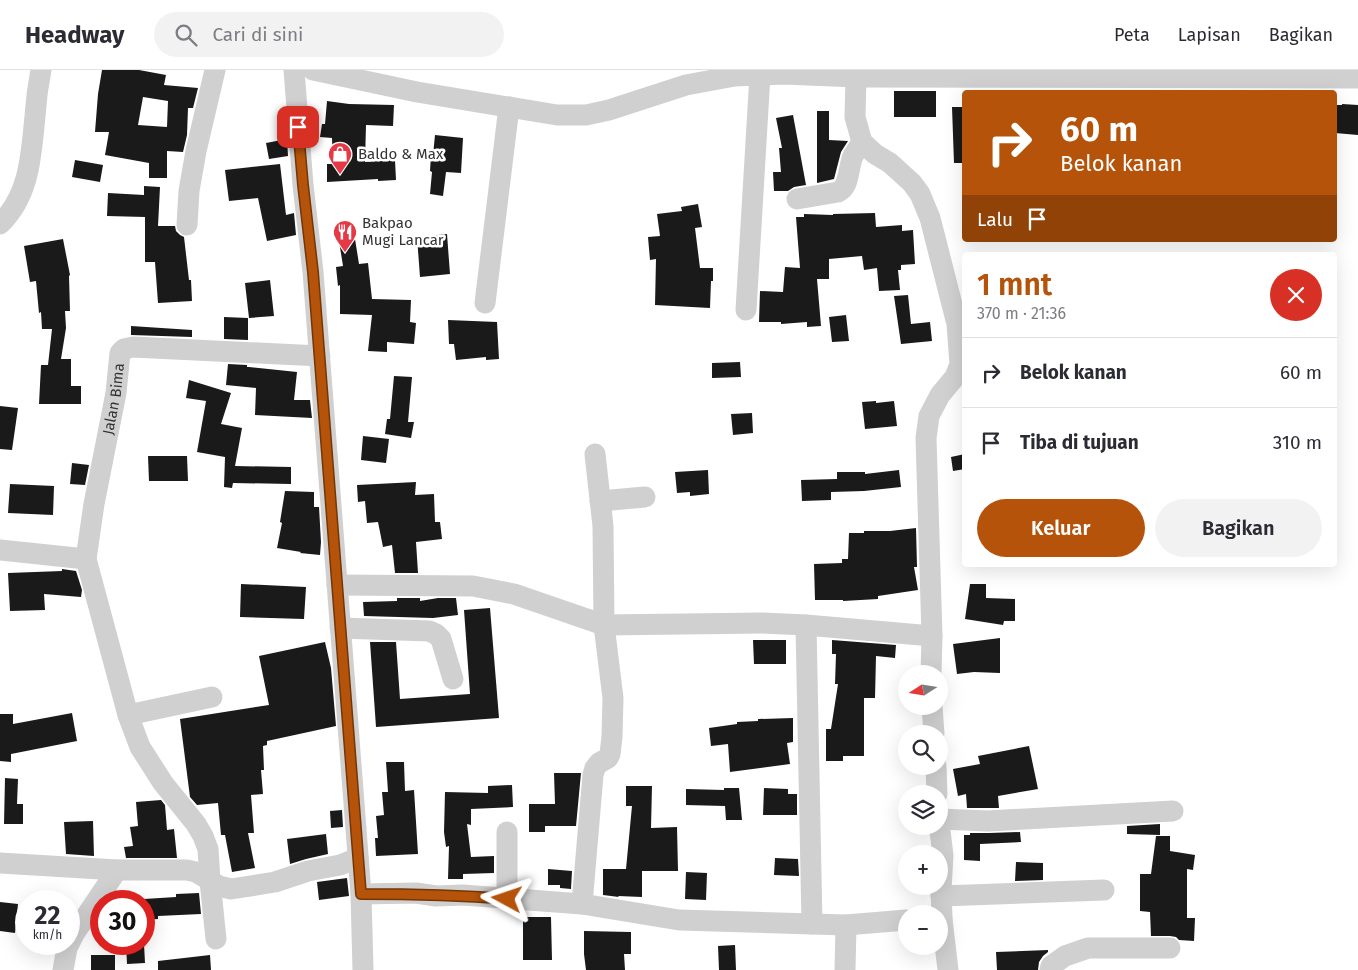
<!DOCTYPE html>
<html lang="id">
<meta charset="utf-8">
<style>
body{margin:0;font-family:"Fira Sans",sans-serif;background:#f2f2f3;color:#2b2b33;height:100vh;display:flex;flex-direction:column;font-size:19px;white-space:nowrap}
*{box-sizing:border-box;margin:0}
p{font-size:16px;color:#7c7c81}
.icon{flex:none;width:28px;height:28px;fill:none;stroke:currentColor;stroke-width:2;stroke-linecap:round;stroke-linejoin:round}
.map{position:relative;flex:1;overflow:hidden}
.panel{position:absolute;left:962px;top:182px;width:375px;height:315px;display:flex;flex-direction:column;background:#fff;border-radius:5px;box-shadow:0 5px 20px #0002}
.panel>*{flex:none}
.banner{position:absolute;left:962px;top:20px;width:375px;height:152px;border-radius:5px;box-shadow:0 5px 20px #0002;background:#b45309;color:#fff;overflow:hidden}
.needle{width:32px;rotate:258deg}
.fabs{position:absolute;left:898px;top:595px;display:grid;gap:10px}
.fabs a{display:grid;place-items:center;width:50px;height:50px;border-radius:50%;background:#fff;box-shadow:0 5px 20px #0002;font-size:25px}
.speed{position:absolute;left:15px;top:820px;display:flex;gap:10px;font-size:25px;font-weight:700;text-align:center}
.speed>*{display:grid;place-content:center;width:65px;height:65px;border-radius:50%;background:#fff;box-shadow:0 5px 20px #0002;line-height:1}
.speed small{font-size:12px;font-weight:400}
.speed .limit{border:8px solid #d22;background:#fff;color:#111}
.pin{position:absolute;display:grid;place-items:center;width:42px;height:42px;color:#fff;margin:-21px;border-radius:10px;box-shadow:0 2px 8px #0006}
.me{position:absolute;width:55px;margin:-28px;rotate:275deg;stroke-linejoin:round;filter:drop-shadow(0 0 4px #0008)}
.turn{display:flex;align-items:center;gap:18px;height:105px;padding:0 15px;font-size:22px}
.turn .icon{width:65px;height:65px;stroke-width:2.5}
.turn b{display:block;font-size:35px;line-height:42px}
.then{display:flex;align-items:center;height:48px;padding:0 15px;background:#0003;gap:10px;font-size:19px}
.round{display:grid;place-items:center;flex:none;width:52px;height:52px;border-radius:26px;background:#f2f2f3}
.headline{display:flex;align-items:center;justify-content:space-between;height:85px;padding:0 15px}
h1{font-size:30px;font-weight:600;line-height:38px;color:#b45309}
.primary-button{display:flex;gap:10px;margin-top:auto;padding:10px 15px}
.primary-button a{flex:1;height:58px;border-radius:30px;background:#b45309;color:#fff;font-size:20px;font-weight:600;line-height:58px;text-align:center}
.primary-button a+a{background:#f2f2f3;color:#2b2b33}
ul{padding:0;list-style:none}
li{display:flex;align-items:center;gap:15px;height:70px;padding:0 15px;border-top:1px solid #e1e1e2}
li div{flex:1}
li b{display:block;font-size:19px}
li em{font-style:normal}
header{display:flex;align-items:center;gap:30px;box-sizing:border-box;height:70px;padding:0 25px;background:#fff;border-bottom:1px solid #e1e1e2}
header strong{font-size:24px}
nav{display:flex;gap:28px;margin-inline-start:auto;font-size:18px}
.search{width:350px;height:45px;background:#f2f2f3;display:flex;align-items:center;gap:12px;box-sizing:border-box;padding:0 18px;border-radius:28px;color:#7c7c81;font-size:19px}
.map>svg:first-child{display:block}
</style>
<header>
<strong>Headway</strong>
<div class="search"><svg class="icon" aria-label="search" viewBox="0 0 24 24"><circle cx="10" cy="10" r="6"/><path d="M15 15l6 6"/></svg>Cari di sini</div>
<nav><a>Peta</a><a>Lapisan</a><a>Bagikan</a></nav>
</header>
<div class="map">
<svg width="1358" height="900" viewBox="0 0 1358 900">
<rect width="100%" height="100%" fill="#fff"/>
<path fill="#1a1a1a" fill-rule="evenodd" d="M102 0H139L166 5 164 15 198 18 193 38H188L187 65 183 82 167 81V108H149V93L105 85 109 62H95L98 24ZM143 27 168 31 167 57 138 55Z
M894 21H936V47H894Z
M327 31 349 34 394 35 393 56 366 55 365 92 395 90 396 110 378 111V109L327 112V94H333L332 68 320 67 322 54H325Z
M1342 34 1358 35V65L1335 63V35H1342Z
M952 37H965V93H954Z
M817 41H829V70L848 71 841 82 834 109 817 113Z
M793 45 806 115 794 117 788 121H774L773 102H781L779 78H782L776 48Z
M435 65 463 68 461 103 446 102 443 126 430 124 432 102 430 101 431 85H433Z
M287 69 288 86 269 89 266 73Z
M75 90 103 95 100 112 72 107Z
M280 94 286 145 294 143 296 165 267 171 258 128 229 131 225 100Z
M144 116 160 117 158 156H175L176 161 180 165 184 167 189 210H191L192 231 158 233 155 192H145V147L107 146 108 123 144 125Z
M698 134 702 157 695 158 700 198H713V211H711L710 238 655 235 656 189 650 190 648 167 660 166 657 144 682 141 681 137Z
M875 143 876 157 902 155V161L913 160 915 194 901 195V200H898L900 220 879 221 877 198 864 200 862 186 829 189V209H817L821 256 807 257V252L781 254V252H759L760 221 783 222 785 197 800 198 796 147H804V144L833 145V144Z
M447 164 450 204 420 207 417 167Z
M63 169 70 205 69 206 70 241H65L66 258 61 289H71V316H81V334H39L41 295H48L52 259H42L41 242 39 243 36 211 30 212 24 176Z
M355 169 359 194 368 193 372 229 411 230 410 252 416 253 414 274 387 272V282L368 281 372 245 340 244V215L338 216 336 197 343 196 339 171Z
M270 210 274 246 249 248 245 213Z
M908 225 911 254 930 252 932 271 901 274 894 226Z
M846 245 849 271 832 272 829 247Z
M224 247 248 248V270L224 269Z
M448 250 497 252 499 289 486 290V287L456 290 454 274H449Z
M131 256 192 260V267L131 265Z
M740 292 741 307 712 308V293Z
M228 294 247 295V297H249L297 302 294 330H310L312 348 255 345 256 318 226 315Z
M394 306 412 307 408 352H414L411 368 385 364 387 349H390Z
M189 310 231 323 221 354 242 358 235 396 291 397V414L233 413 232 418 224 417 225 387 197 382 206 331 186 328Z
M876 331V333L894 331 897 356 865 359 862 332Z
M0 336 18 338 12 380 0 379Z
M752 343 753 363 733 365 731 344Z
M363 366 389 369 386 393 361 390Z
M965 384V399L953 401 951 387Z
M148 386H187L188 411H149Z
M72 393 89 395 85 415 70 414Z
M708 400 709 424 690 426V422L677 423 675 402Z
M899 400 901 417 864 421 831 422V430L802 431 801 410 837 409V402H865V404Z
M416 412 415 425 434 424 435 452H440L442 469 416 472 418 503H395L392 475 383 477 378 452 367 453 365 431 358 432 357 415Z
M10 414 54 416 53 445 8 443Z
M285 421 314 422V437H319L321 472 320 485 300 483 301 482 277 478 282 453 280 452Z
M916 458 917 497H914L918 520 878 526V529L843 531V530H815L814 494 842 493V489H848L849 463H864V461H890Z
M62 499 76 501 82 520 81 527 44 524 45 540 10 541 8 503 62 501Z
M241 514 306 517 304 549 240 547Z
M970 514H986V528L1015 529V551H1004L1003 555 965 549Z
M397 528H420V531L438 528H456L458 545 433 548 364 546 363 532 397 531Z
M490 538 499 648 376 657 370 572H396L400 629 470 624 464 540Z
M1000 568V603L974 602 957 604 953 574Z
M753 570H786V594H754Z
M832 570 896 575 895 588 876 586 875 628H864V686H843V691H826V659H831L838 614H835L836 584H832Z
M325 572 331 598 336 656 267 671V675L263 676 264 700H261L263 724 251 725 254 763H248L255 798 232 802 225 765H221L218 733 197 735 190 727 180 649 269 635 259 586Z
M72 643 77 671 11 684V692L0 691V644H13V654Z
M793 648V672L787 673 790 694 730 702 728 674 711 676 709 658 737 654V652L758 651V649Z
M1029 676 1038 719 998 726 999 738H967L966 724 958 726 953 699 980 694 978 686Z
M386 692H404L405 721 414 720 418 784 376 786 375 768H378L376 746 384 745 382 722H388Z
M554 703H581L576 756H545V762H529V734H555Z
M5 708 18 709 17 734H23V754H4Z
M512 715 513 737 471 739V755L467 754 471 787 494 786V803L463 804V809H448L449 776 446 777 444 762 445 722 488 723V716Z
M626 716H652L651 758 677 757 678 801H642V827L618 826 619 827 603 825V799H626L632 736H626Z
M724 718H739L742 750H726L725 736 686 735V719L724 720Z
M764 718 788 719V724H797V745H763Z
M161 730 165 735 167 760 174 759 177 788H126L124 777 133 776 130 757 138 756 136 732Z
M342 740 343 757 331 758 330 741Z
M93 751 94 786 66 784 64 752Z
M1160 754V765L1127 764V756Z
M1020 762 1021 772 980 774V791L964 790V765H970V763H989Z
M326 764 328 784 306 789 290 794 287 769Z
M1156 766H1170V781L1195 785 1193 800 1187 799V848H1195L1194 871 1179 870 1176 867 1170 866H1151L1150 842 1140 841V804H1151Z
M775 788 798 789 799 806 774 805Z
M1016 792 1043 793V810L1015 811Z
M548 799 572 801 571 819 560 818V815H548Z
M686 802 707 803 706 830 685 829Z
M347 808 349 826 319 830 317 812Z
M199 823 201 844 158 846V849L144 850V829L176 827V824Z
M0 832 18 834 15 863 0 861Z
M523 847H551L552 890H523Z
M584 861 631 862V884H624L625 900H586L584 884Z
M126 874H144L145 893 127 894Z
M735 875 736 900H719L718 876Z
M1048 880V882L1043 886 1039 892 1038 900H997L996 882Z
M91 885H115V900H91Z
M210 885 211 900H158V891Z"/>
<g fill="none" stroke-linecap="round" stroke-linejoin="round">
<g stroke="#d0d0d0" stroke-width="21">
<path d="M294 0 303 115 313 202 361 824 363 900"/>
<path d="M313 0 417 22 557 45H586L609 40 686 15 735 6 784 4 856 7 1358 8"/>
<path d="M856 7 855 47 862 72 875 84 890 93 912 113 920 124 930 148 957 254 960 294 955 307 940 325 929 346 926 368 932 566 931 604"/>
<path d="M797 129 838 122C850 117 848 97 853 86 856 81 859 77 862 72"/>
<path d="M0 154C30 125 31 85 35 46 36 31 38 15 41 0"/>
<path d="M187 155 189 121 196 81 215 0"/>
<path d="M485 233 509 37"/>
<path d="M746 240 760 5"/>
<path d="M600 431 645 427"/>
<path id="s1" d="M0 480 86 489 94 434 116 323 120 283 124 279 133 277 320 286"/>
<path d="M86 489 128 645 140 677 163 713 196 754 203 766 208 779 210 811 216 869"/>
<path d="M337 515 473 516 514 524 604 555 762 553 806 555 932 566"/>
<path d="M806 555 812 854"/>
<path d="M340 558 429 561 436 564 441 569 453 609"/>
<path d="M932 636 934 664"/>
<path d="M128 645 212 627"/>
<path d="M936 696 937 724"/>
<path d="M939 749 988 751 1173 741"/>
<path d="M939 753 943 785 941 820 942 849H939"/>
<path d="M507 762V829"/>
<path d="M0 793 117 800H187L196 802 219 816 231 819 275 812 308 801 340 795 358 788"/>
<path d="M361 824 416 823 436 826 463 825 582 834 679 850 846 855 906 850"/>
<path d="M941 826 1104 820"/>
<path d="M582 834 593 705 595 698 599 693 608 688 610 684 612 667 613 628 604 555 603 456 595 384"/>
<path d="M942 849 948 900"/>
<path d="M63 900 67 878 74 864 117 800"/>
<path d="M845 900 846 855"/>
<path d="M1050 900 1051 896 1065 886 1088 878H1170"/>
</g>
</g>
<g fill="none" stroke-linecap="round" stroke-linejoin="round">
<g stroke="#753606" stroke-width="12">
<path id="route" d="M298 57 303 115 313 202 361 824C410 824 458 825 507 829"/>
</g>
<use href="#route" stroke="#b45309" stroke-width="9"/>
</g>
<defs>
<g id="shop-pin" transform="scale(1.25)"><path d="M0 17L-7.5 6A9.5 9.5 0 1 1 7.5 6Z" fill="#e63946" stroke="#fff"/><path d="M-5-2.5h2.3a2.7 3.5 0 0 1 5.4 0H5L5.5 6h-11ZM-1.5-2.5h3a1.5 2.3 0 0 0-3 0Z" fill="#fff"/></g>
<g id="restaurant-pin" transform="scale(1.25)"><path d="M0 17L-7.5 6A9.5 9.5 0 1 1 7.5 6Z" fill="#e63946" stroke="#fff"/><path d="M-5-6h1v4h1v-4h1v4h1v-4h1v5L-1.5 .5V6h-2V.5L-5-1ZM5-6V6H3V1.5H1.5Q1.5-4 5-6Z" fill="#fff"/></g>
</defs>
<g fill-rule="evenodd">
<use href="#shop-pin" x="340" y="84"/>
<use href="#restaurant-pin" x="345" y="162"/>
</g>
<g text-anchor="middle" stroke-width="5" stroke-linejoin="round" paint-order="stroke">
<g font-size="15" fill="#333" stroke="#fff" text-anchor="start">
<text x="358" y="89">Baldo &amp; Max</text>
<text x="362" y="158">Bakpao<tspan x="362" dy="17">Mugi Lancar</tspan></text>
</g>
<g font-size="15" fill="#333" stroke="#fff">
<text dy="5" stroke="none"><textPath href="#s1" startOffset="249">Jalan Bima</textPath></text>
</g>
</g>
</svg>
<div class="fabs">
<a><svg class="needle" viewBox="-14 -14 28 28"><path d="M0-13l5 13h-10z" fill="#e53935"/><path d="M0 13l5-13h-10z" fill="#7c7c81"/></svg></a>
<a><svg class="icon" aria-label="search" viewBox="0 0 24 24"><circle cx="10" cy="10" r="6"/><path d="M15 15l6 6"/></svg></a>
<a><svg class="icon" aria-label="layers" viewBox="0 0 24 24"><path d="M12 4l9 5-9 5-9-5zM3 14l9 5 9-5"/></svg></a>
<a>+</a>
<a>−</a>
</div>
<div class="speed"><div>22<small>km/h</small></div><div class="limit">30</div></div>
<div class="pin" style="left:298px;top:57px;background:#d93025"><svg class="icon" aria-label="arrive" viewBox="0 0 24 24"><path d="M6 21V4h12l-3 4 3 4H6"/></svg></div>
<svg class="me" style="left:507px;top:829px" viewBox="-20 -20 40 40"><path d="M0-17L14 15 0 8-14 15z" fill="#b45309" stroke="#fff" stroke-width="4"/></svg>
<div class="banner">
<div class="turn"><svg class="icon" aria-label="right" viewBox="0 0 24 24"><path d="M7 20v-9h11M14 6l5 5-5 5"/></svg><div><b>60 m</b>Belok kanan</div></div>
<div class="then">Lalu<svg class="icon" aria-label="arrive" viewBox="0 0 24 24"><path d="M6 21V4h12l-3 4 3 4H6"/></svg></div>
</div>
<section class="panel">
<div class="headline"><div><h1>1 mnt</h1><p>370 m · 21:36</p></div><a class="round" style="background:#d93025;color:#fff"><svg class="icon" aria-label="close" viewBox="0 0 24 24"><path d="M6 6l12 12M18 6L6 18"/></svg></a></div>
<ul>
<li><svg class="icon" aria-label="right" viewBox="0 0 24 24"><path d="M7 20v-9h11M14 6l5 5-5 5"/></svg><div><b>Belok kanan</b></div><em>60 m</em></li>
<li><svg class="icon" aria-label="arrive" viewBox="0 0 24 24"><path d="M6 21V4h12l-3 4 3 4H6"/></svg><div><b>Tiba di tujuan</b></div><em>310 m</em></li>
</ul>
<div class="primary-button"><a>Keluar</a><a>Bagikan</a></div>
</section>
</div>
